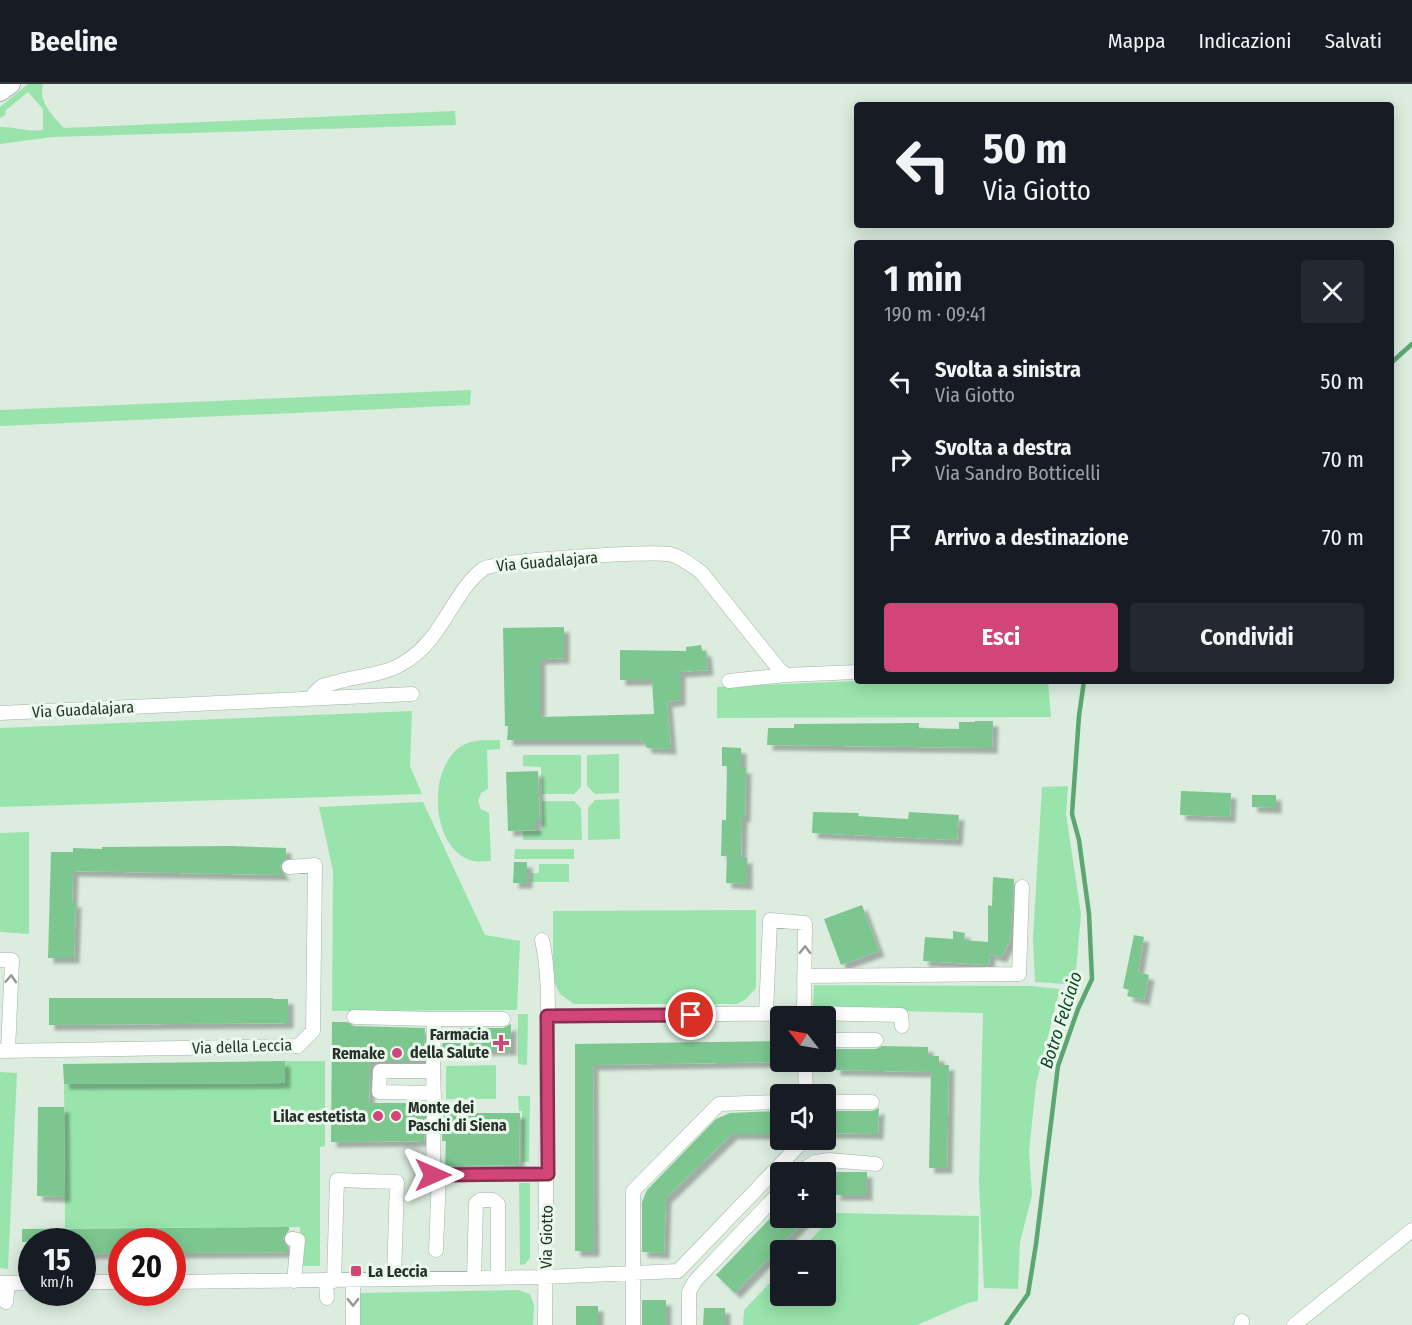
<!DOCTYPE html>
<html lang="it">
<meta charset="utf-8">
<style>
body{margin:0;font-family:"Fira Sans Condensed",sans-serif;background:#242831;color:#f1f3f6;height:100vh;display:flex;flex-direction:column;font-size:22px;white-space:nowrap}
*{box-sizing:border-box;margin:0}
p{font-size:20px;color:#9ea1a6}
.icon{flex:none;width:33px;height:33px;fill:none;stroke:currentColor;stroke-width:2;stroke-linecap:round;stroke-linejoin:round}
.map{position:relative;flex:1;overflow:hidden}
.side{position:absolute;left:854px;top:156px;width:540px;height:444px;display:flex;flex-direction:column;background:#171b24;border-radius:6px;box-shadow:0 3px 15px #0003}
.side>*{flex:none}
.banner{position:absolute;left:854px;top:18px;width:540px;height:126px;border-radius:6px;box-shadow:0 3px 15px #0003;background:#171b24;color:#f1f3f6;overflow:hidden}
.needle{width:39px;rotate:301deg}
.fabs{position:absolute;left:770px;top:922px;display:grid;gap:12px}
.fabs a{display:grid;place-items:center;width:66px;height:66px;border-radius:6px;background:#171b24;box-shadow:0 3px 15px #0003;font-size:30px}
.speed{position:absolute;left:18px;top:1144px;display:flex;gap:12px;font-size:30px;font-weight:700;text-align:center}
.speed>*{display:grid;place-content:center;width:78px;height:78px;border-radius:50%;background:#171b24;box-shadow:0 3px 15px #0003;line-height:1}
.speed small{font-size:15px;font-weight:400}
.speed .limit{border:9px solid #d22;background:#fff;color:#111}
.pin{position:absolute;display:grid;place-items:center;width:51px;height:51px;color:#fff;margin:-26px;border:3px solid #fff;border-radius:50%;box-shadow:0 2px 6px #0007}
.me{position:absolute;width:66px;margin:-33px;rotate:90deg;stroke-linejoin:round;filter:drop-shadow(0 0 4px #0008)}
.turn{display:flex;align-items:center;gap:21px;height:126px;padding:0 30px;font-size:27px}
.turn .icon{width:78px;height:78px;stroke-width:2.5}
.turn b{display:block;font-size:42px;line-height:51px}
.round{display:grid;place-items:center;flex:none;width:63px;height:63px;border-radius:6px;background:#242831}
.head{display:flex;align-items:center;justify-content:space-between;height:102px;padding:0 30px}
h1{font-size:36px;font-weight:700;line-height:45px}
.cta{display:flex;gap:12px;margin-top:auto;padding:12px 30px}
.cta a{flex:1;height:69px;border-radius:6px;background:#d14578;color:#fff;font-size:24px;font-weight:700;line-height:69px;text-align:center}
.cta a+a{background:#242831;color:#f1f3f6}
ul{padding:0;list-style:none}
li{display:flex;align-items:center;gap:18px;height:78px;padding:0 30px}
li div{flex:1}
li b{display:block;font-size:22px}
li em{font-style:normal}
header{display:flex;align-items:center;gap:36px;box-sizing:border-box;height:84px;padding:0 30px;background:#171b24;border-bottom:2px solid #363941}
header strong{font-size:28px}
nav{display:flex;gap:33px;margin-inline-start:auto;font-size:21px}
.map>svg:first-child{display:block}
</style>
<header>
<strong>Beeline</strong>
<nav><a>Mappa</a><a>Indicazioni</a><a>Salvati</a></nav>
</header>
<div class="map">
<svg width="1412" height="1241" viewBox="0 0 1412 1241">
<defs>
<filter id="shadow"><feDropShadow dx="5.5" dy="5.5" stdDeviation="1.5" flood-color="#0004"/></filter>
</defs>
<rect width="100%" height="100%" fill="#dcecdf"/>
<path fill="#98e4ac" d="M28 0H43C38 18 53 32 64 44L455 27 456 41 53 53 0 60V43C16 43 26 48 43 46V25L28 8 6 26 5 31 0 34V23Z
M471 306 470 321 0 342V326Z
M856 597H1048L1051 633 717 634V603Z
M412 627 410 682 422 710 0 723V644Z
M500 656V665L487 666 488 705 481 709 478 717 481 725 489 729 491 777C485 777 478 778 473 777 428 766 426 674 468 659 477 655 490 657 500 656Z
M619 670V709L595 710 587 702V671Z
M581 671V703L574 710H542L541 683 523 682V671Z
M1068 702 1066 730 1081 830 1076 887 1066 900 1035 898 1033 854 1042 703Z
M619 715 620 755 588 756V724L595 716Z
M542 717H574L581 724 582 756H523V747H542Z
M423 718 485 851 520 857 517 926 332 927 333 787 319 723Z
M29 748V850L0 848V749Z
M515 765H574V775H514Z
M539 780H569V798H531V789H539Z
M756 826V904L746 915 737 920H574L560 910 553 896V827Z
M814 901 1031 902 1060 905 1036 1000 1029 1068 1032 1111 1020 1158 1018 1205 984 1204 979 1098 983 929 813 925Z
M518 930H528L527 981 518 980Z
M285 977H325V1062L320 1063V1182H301L300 1143 65 1144 64 1000 284 999Z
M496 981V1015H446V982Z
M0 988 17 989 8 1185 0 1184Z
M518 1012H530L529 1078H522V1027H519Z
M519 1099H530V1174L525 1180 520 1181Z
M836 1129 979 1132 978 1217 968 1219 917 1241H743L744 1226 780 1188V1212H825V1167H800Z
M518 1206 530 1210 534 1221 533 1241H360V1209Z"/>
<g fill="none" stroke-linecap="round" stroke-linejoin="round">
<path stroke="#5ca672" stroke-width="4.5" d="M1390 280 1412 260
M1006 1241 1028 1210 1036 1160 1058 982 1078 925 1092 895 1089 830 1079 756 1072 730 1079 632 1084 597"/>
</g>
<path fill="#7cc790" filter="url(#shadow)" d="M564 543V574L540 575V633L654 630 652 596H620V566L686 567V563L701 561 702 567H706L708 586 680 588V616L667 618 671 665 647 664 644 658 640 656H507L508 642H505L503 544Z
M975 637H993L992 664 767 661 768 644H794V640L919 639V644L959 645V638H975Z
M722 663 741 664V684H746L745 733H742L741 774H747V800L726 799 727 772H721L722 736H726L727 682H722Z
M538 687 540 737H536V746L508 747 506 688Z
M1181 707 1231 709 1230 733 1180 731Z
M1252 711H1276V724L1252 723Z
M813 728 859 729 858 732 908 735 909 728 959 731 957 756 812 749Z
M231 762 286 764V775L281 779 280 783 282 789 286 791 73 787 72 818H76L74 874H48L51 768H73V764L102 765V763Z
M514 778H527V799H513Z
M993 793 1014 795 1010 857 1001 873 990 870 989 881 923 877 925 853 953 855V847L965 849 964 856 988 858V821L992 822Z
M862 821 879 867 841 881 824 835Z
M1134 851 1144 853 1138 888 1149 891 1144 916 1127 912 1129 906 1123 904Z
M49 914H273V915H288V939L49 941Z
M332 938H347L354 942 425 944 424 977H370L369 1019H425L424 1057 331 1058Z
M511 940V966H442L443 944H503Z
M779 957 778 978 593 981 594 1167H575V960Z
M882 962 928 963V972H939V981H949L947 1084H929L931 988 835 986V965H876Z
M285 977V999L64 1000 63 980Z
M38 1023H64L65 1113 37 1112Z
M879 1024 878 1050 829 1049V1027H872Z
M779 1027 780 1050H732L666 1114 664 1169 642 1168V1118L647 1106 716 1035 730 1029Z
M443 1029H520L519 1081 445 1082 446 1057H442Z
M836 1088H867V1111H835Z
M780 1124V1134H807L735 1209 716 1191Z
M289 1143V1146L283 1154 284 1159 288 1163V1168L172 1169V1158H122V1169L82 1170V1158H22V1145Z
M642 1216H666V1241H642Z
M576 1222H598V1241H576Z
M704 1224H725V1241H703Z"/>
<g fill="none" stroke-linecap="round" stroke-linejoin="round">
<g stroke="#a3b2a6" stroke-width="15">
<path id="minor" d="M729 597 786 591 856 588
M309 615C313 611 318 605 322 602 327 600 335 599 340 597 362 591 385 591 405 578 443 555 452 509 483 485 495 476 648 467 669 470 680 472 691 481 701 488L779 585 786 591
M0 629 412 610
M542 856C551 895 547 939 547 979 547 1067 545 1154 545 1241
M0 876H12L8 967
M804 892 1019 890 1022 803
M547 932 804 929 805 839 770 836 766 930
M354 933 434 935 433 987
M804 933V929L901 931 902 942
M434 935H503
M825 956H876
M0 967 298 962 313 947 315 781 289 783
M805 978 806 1011
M434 1009 379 1008 380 987H433L434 1016 433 1091 548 1090
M825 1018H872
M798 1089 815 1078 829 1076 876 1080
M292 1155 298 1156 294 1197
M436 1166 439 1091
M474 1194 476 1119 480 1116H493L498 1120V1194
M353 1196V1241
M326 1197 327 1214
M334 1197 337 1096 397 1098 394 1194
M82 1198H122
M172 1198 545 1193 678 1187 804 1056
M0 1199H32
M6 1218 8 1199
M633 1241V1107L719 1020 780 1018
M689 1241V1208L695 1197 780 1108
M1241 1241 1242 1237
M1294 1241 1412 1146"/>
</g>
<g stroke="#a3b2a6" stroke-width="20">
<path id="major" d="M0 8 11 0"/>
</g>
<use href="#minor" stroke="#fff" stroke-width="14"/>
<use href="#major" stroke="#fff" stroke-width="18"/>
</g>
<defs><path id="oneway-chevron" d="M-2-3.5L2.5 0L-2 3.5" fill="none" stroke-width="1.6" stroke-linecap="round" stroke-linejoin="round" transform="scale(1.5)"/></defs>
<g stroke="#949895">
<use href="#oneway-chevron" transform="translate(805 866) rotate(-89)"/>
<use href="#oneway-chevron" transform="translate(11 895) rotate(-87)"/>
<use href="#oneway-chevron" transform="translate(353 1218) rotate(90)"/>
</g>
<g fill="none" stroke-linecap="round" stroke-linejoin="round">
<g stroke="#882d4e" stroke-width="15">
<path id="route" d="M433 1091 548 1090 547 932 691 931"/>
</g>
<use href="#route" stroke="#d14578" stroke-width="10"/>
</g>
<g fill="#d14578" stroke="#e9f9ec" stroke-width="2">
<path d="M498 950h6v6h6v6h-6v6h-6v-6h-6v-6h6z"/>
<circle cx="397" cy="969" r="6"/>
<circle cx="378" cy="1032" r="6"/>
<circle cx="396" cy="1032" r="6"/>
<rect x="350" y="1181" width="12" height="12" rx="3"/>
</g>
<g text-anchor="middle" stroke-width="6" stroke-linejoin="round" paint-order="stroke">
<g font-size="16" fill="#2a302b" stroke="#e9f9ec">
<text transform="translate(547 477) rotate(-5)" y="6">Via Guadalajara</text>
<text transform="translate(83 625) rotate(-3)" y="6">Via Guadalajara</text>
<text transform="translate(242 962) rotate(-2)" y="6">Via della Leccia</text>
<text transform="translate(546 1153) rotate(-89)" y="6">Via Giotto</text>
</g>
<g font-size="16" font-weight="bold" fill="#2a302b" stroke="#e9f9ec" text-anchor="end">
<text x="489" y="956">Farmacia<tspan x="489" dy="18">della Salute</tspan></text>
<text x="385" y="975">Remake</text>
<text x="408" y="1029" text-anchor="start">Monte dei<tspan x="408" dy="18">Paschi di Siena</tspan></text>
<text x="366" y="1038">Lilac estetista</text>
<text x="368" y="1193" text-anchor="start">La Leccia</text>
</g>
<g font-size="18" font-style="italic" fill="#104926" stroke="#e9f9ec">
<text transform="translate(1061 936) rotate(-72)" y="6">Botro Felciaio</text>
</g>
</g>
</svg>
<div class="fabs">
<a><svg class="needle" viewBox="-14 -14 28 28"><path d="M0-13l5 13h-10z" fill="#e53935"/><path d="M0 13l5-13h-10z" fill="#9ea1a6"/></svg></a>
<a><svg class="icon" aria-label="sound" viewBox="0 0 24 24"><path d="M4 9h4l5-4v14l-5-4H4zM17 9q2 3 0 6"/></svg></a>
<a>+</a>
<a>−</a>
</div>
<div class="speed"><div>15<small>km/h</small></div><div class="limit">20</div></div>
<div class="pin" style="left:691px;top:931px;background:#d93025"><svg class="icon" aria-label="arrive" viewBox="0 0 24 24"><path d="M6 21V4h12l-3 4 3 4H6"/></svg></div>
<svg class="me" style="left:433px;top:1091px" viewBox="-20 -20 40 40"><path d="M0-17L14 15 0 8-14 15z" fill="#d14578" stroke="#fff" stroke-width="4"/></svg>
<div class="banner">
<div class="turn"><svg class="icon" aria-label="left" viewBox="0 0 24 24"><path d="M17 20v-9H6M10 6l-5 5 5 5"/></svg><div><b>50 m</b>Via Giotto</div></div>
</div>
<section class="side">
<div class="head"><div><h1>1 min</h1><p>190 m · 09:41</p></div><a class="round"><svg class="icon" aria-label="close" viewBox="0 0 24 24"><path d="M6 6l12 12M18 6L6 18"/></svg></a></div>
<ul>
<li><svg class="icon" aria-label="left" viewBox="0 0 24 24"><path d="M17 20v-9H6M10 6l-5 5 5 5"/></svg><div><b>Svolta a sinistra</b><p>Via Giotto</p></div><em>50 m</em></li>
<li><svg class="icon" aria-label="right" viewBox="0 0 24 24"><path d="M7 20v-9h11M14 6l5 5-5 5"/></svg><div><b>Svolta a destra</b><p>Via Sandro Botticelli</p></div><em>70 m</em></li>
<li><svg class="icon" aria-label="arrive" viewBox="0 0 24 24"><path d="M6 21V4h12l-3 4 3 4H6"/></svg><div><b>Arrivo a destinazione</b></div><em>70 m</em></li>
</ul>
<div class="cta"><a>Esci</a><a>Condividi</a></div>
</section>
</div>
